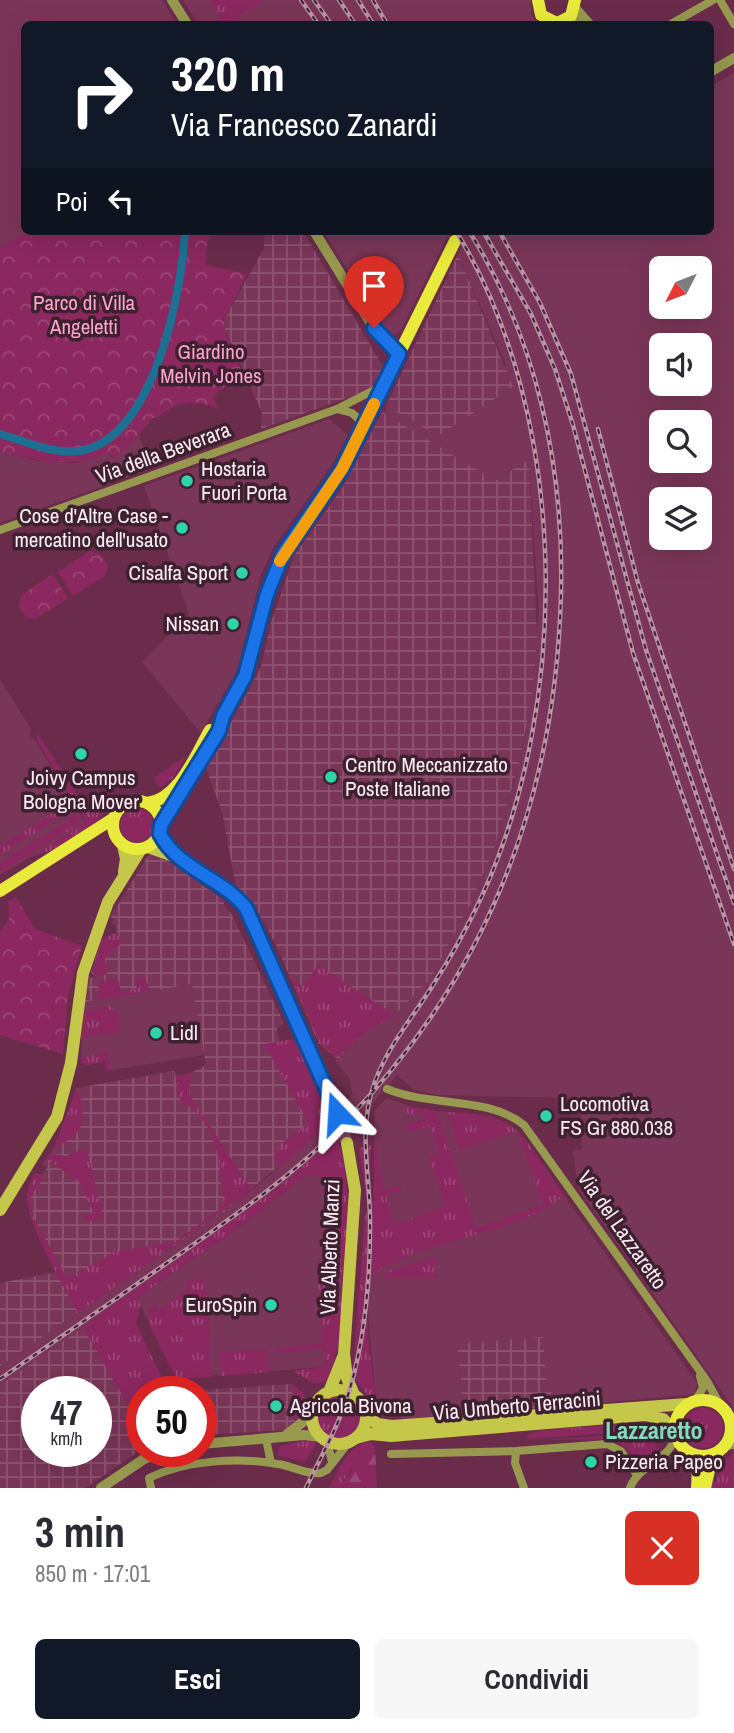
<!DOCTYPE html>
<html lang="it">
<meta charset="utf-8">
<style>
body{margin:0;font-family:"Archivo Narrow",sans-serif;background:#f7f7f7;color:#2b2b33;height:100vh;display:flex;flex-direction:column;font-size:26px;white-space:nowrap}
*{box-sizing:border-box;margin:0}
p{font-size:23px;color:#7c7c81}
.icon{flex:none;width:38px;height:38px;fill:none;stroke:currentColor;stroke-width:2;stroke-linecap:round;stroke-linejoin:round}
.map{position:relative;height:1488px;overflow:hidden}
.sheet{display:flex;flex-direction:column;background:#fff;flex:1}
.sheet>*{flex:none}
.hud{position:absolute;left:21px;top:21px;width:693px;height:214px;border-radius:10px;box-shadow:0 7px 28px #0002;background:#111827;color:#fff;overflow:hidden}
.needle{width:46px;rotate:228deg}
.fabs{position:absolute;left:649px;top:256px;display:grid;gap:14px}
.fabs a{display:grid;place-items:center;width:63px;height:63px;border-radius:10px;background:#fff;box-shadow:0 7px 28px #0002;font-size:35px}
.speed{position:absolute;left:21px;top:1376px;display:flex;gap:14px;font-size:35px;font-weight:700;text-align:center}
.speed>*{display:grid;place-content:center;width:91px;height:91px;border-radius:50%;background:#fff;box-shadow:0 7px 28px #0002;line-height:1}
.speed small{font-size:18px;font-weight:400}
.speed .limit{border:10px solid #d22;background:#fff;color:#111}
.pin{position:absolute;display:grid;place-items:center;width:60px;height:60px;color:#fff;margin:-72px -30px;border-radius:50% 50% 50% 0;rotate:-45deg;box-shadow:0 0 7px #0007}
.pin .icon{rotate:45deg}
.me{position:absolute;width:77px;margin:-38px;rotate:340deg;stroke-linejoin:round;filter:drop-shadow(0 0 5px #0008)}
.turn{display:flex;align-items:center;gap:24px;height:147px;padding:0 35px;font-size:32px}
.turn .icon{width:91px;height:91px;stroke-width:2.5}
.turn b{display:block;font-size:49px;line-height:60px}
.then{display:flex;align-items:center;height:66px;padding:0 35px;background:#0003;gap:14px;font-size:26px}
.round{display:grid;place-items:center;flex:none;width:74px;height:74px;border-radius:10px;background:#f7f7f7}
.summary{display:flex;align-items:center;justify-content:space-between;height:119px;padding:0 35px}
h1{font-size:42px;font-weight:700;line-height:52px}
.primary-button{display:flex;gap:14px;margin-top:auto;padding:14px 35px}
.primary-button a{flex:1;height:80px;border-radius:10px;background:#111827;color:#fff;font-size:28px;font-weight:700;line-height:80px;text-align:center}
.primary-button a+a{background:#f7f7f7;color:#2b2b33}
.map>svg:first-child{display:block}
</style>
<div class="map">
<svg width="734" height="1488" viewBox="0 0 734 1488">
<defs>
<pattern id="industrial-grid" width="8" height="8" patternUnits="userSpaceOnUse" patternTransform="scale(1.75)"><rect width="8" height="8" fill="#7a3658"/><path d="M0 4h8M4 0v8" fill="none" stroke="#8e5371"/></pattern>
<pattern id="grass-tufts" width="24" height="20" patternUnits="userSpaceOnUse" patternTransform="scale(1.75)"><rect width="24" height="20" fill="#8b285f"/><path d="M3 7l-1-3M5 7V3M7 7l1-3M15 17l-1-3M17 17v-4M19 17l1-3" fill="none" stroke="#9c4877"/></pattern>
<pattern id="forest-firs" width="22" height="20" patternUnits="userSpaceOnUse" patternTransform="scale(1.75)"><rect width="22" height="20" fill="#8b285f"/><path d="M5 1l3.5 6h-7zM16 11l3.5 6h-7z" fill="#9c4877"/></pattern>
<pattern id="park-crowns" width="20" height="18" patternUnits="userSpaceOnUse" patternTransform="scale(1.75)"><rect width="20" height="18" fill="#8b285f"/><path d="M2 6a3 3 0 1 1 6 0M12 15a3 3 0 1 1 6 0" fill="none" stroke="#9c4877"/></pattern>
</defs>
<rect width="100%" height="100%" fill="#6b2c4c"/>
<path fill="#7a3658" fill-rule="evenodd" d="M0 0H162L177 24H24V231H27L0 248Z
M183 0H531L532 16 538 24H198Z
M734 73V1409L578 1188 573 1150H582L581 1114H576L575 1103H571V1098L436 1095 413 1089 397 1075 338 1143 334 1139 309 1163 229 1225 0 1385V1366L225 1211 272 1174 346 1104 352 1093 350 1079 335 1061 364 1033 395 1015 431 978 483 877 514 784 523 745 539 612 529 464 514 467 500 480H494L383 413 388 407 438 436 506 365 458 254 461 247 459 243 447 237 401 330 397 334H389L323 231H710L711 86ZM662 268H700V306H662ZM662 345H700V383H662ZM662 422H700V460H662ZM662 499H700V537H662Z
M329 419 348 435 335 460 273 548 261 575 237 670 201 733 142 662 189 614 144 486Z
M139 436 151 469 0 523V451L37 461 75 463 109 453 112 458Z
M0 680 31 729 29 739 33 737 86 824 0 875Z
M192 984 204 1055 106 1071 105 1062 86 1065 81 1062 84 1002Z
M387 1098 417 1109 491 1116 519 1132 697 1383 695 1394 557 1407 546 1379 542 1337 457 1345 464 1414 403 1419 395 1412 381 1414 377 1411 368 1315 369 1279 365 1217 374 1200 375 1110Z
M308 1173 316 1174 335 1192 337 1210 332 1211 336 1261 317 1263 325 1367 177 1378 137 1298 252 1218Z"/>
<path fill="url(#industrial-grid)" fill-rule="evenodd" d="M270 231H303L384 368 369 390 261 429 262 413 224 327 225 318 264 248V238Z
M458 254 513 387 438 436 386 406Z
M382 412 494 480H500L521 462 529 463 537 635 533 689 519 764 494 849 472 901 431 978 395 1015 364 1033 337 1059 319 1044 276 945 255 906 236 887 222 812 206 768 261 667 271 622 295 554 343 487Z
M154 854 161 856 222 899 227 911H230L284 1023 277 1028 279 1040 327 1126 225 1211 0 1366V1283L57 1272 35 1226 27 1194 36 1173 42 1175 47 1168 42 1164 54 1148 77 1088 174 1071 177 1076 191 1073 206 1065 192 984 84 1002 89 978 95 977 91 972 102 939 117 932 116 925 112 924 114 918 110 917 148 856Z
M83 1327 126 1401 142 1393V1449L85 1488H0V1385ZM37 1391H96V1451H37Z
M543 1337 546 1379 557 1407 464 1414 457 1344Z
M292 1384 295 1424 285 1430 201 1435V1391H187Z"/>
<path fill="url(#grass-tufts)" d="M210 0H262L263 2 224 24Z
M38 734 83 804 99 809 116 800 91 827 88 825 89 829 56 849 31 857 79 828 84 819 37 740Z
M186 756 172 779 160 788 154 778Z
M69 803 73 809 0 855V846Z
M120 825a17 17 0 1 1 34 0a17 17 0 1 1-34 0Z
M74 811 79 819 77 826 0 873V862L68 821Z
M119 932 121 944 105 958 107 974 102 976 92 973 102 939Z
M318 965 395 1015 364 1033 336 1058 320 1043 292 980 303 986Z
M145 977 150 991 98 1000 97 988 101 981 118 979 121 992 137 989 135 978Z
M110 1006 117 1012 120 1032 81 1038 83 1012Z
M300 1038 334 1119 279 1168 274 1158C276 1141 297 1135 308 1122L264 1044Z
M107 1052 111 1070 106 1071 105 1062 86 1065 79 1058Z
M174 1071 177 1076 191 1073 189 1094 252 1190 78 1313C62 1283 30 1231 27 1198 27 1188 31 1181 36 1173L44 1178 32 1194 30 1204 35 1220 66 1277 74 1274 79 1278 77 1273 110 1255V1252L175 1242 224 1206C218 1162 222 1126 180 1100Z
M77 1088C83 1095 85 1123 78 1131 73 1139 62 1143 54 1148Z
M405 1106 437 1111 476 1228 543 1205 517 1131 459 1150 447 1112C478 1114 505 1114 526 1140L564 1195C529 1224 482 1231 440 1245 419 1251 399 1261 379 1269 356 1289 373 1369 376 1400H372L359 1385 353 1372 365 1217 374 1200V1145L378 1144 379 1171 385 1190 400 1185 402 1192H391L386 1197 394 1225 445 1206 429 1157 439 1153 430 1126 408 1132 406 1125 426 1118 424 1113 408 1114Z
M335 1138C357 1167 346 1296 340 1335 338 1351 332 1366 327 1381L315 1384 293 1371 325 1367 324 1349 278 1353V1348L323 1343 316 1263 336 1261 332 1211 337 1210 335 1192 316 1174 311 1178 307 1174 252 1218 137 1298 141 1305 136 1324 164 1382 126 1402 83 1327 278 1188Z
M371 1145 368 1200 367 1202 359 1148Z
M81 1150 88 1153 104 1219 85 1222 84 1217 93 1212 80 1183 46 1158 50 1154 66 1156Z
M435 1257 437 1278H382L388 1271Z
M206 1279 212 1377 181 1379 173 1373 149 1324 148 1310 155 1304 159 1310 188 1288 186 1281Z
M267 1349 269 1372 221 1376 219 1353Z
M292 1384 303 1393 308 1404 295 1424Z
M318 1417a21 21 0 1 1 42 0a21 21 0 1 1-42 0Z
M683 1428a20 20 0 1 1 40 0a20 20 0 1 1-40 0Z
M642 1422 654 1423V1428L666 1434 660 1443 634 1431 527 1439V1435L543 1430Z
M634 1434 651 1440 659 1450 637 1462 625 1447 611 1439 547 1440Z
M310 1440 317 1443 305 1462 277 1455 280 1446Z
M370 1441 375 1447 361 1456 339 1486 329 1488C340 1468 345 1448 370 1441Z
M734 1452V1488H710L711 1481 716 1482 722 1464Z"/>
<path fill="url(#forest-firs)" d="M375 1447 377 1488H333L344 1481 361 1456Z"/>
<path fill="url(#park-crowns)" d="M27 231H214L208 240 205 265 247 274 225 318 224 327 244 377 232 380 213 397 219 409C193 399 178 400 157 418H153L127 448 113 458 109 453C71 468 39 462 0 451V248Z
M90 551 102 555 108 565 105 576 73 596 58 572Z
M53 574 68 598 36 619 26 617 19 607 21 595Z
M16 897 35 929 82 946 68 996 63 1054 0 1035V931L9 919 8 902Z"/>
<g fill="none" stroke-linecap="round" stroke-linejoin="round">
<path stroke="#1c7193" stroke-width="8" d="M0 434C26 441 50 454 78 451 154 442 182 291 185 231"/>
<path stroke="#814965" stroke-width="12" stroke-dasharray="12 6" stroke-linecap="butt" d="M337 1113 347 1143"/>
<path stroke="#97994f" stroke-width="8" d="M720 0 734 24
M671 24 713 0
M337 409 352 413 364 424
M0 530 337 409 380 387
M387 1089C431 1107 488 1096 524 1125L707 1381 720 1405
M695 1401 703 1388 700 1376
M266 1439 271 1463
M327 1441 332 1462
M516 1451 515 1463 524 1488
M391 1454 516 1451 607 1444 621 1451 637 1475
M151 1488 149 1478C186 1460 238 1457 278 1464 292 1466 307 1475 321 1473L327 1470 349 1442
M630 1488C639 1464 669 1461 676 1436"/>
<path stroke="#97994f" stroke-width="10" d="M172 0 187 24
M575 8 589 24
M567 20 578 24
M710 72 734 58
M314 231 377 333 399 354
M731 1422 734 1426
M285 1436 313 1414
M201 1444 304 1435 322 1437
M726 1445 734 1444
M101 1488 144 1459 165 1451"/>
<path stroke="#c4c749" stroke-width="12" d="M160 834 173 853 202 877
M123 845 126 859 124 872
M148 847 174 856
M198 872 226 888 248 911 337 1113
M347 1143 355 1190 344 1354 347 1378 354 1395
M0 1210 57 1117 71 1063 83 973 108 902 141 849
M312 1417a27 27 0 1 1 54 0a27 27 0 1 1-54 0Z
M329 1392 343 1357
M366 1414 377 1424 392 1426 687 1404
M356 1438 371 1434 391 1436 645 1415 663 1419 675 1431"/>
<path stroke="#e8eb3b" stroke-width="12" d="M538 0 541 15 557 23 571 16 575 0
M113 825a24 24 0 1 1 48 0a24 24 0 1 1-48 0Z
M147 803C179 799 195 756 210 730
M161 825 219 731 223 716 245 676 267 594 283 554 342 469 455 241
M0 891 114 818
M675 1428a28 28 0 1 1 56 0a28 28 0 1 1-56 0Z
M689 1452 698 1467 697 1488
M705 1488 710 1466 718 1452"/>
<g stroke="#b992a5" stroke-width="4.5">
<path id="rail" d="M301 0 318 24
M314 0 331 24
M339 0 355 24
M358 0 373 24
M373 0 387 24
M483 231 531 314 555 369 573 425 633 653 734 944
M499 231 540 303 571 374 646 650 734 903
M598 429 638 583 734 869
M544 1113 548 1118
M0 1379C61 1337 123 1294 184 1251 240 1212 296 1173 343 1124 487 977 556 797 561 593 564 466 537 339 469 231
M306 1488C319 1460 335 1433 345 1404 364 1349 370 1284 370 1227 371 1182 359 1138 371 1094 382 1053 411 1020 433 985 451 957 467 928 481 898 572 702 570 417 456 231"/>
</g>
<use href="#rail" stroke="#3e212f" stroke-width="2" stroke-dasharray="5" stroke-linecap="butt"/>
</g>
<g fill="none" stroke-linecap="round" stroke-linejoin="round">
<g stroke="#114b97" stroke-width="18">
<path id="route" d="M337 1113 246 908C221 877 179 870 160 834L161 825 219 731 223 716 245 676 267 594 283 554 342 469 399 354 374 328"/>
</g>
<use href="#route" stroke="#1a73e8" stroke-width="12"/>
<path stroke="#f59e0b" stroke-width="12" d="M280 561 342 469 374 404"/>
</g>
<g fill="#2ed4aa" stroke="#3e212f" stroke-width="2.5">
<circle cx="187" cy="481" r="7"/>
<circle cx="182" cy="528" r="7"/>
<circle cx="242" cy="573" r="7"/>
<circle cx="233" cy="624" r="7"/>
<circle cx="81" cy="754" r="7"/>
<circle cx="331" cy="777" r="7"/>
<circle cx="156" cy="1033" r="7"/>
<circle cx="546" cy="1116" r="7"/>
<circle cx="271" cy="1305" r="7"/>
<circle cx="276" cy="1406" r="7"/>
<circle cx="591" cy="1462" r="7"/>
</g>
<g text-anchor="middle" stroke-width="7" stroke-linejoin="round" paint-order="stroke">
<g font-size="21" fill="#fba5cd" stroke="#3e212f">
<text x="84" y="310">Parco di Villa<tspan x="84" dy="24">Angeletti</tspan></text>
<text x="211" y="359">Giardino<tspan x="211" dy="24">Melvin Jones</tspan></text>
</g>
<g font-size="21" fill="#feedf4" stroke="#3e212f">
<text transform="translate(163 453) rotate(-20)" y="7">Via della Beverara</text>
<text transform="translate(622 1230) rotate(55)" y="7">Via del Lazzaretto</text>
<text transform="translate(330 1247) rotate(-88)" y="7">Via Alberto Manzi</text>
<text transform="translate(517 1406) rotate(-5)" y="7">Via Umberto Terracini</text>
</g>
<g font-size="21" fill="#feedf4" stroke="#3e212f" text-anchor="start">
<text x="201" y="476">Hostaria<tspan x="201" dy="24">Fuori Porta</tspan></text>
<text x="168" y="523" text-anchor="end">Cose d'Altre Case -<tspan x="168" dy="24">mercatino dell'usato</tspan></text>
<text x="228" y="580" text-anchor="end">Cisalfa Sport</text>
<text x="219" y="631" text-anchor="end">Nissan</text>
<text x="345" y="772">Centro Meccanizzato<tspan x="345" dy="24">Poste Italiane</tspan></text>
<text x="81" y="785" text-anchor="middle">Joivy Campus<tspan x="81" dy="24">Bologna Mover</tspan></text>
<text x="170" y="1040">Lidl</text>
<text x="560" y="1111">Locomotiva<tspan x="560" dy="24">FS Gr 880.038</tspan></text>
<text x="257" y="1312" text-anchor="end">EuroSpin</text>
<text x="290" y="1413">Agricola Bivona</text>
<text x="605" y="1469">Pizzeria Papeo</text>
</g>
<g font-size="24" font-weight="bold" fill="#7fddbe" stroke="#3e212f">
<text x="654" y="1439">Lazzaretto</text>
</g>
</g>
</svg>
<div class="fabs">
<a><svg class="needle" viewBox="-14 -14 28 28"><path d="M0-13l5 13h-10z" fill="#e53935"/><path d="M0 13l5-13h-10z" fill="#7c7c81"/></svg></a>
<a><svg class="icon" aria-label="sound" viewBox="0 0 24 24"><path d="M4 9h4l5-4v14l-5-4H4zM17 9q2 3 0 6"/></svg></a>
<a><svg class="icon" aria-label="search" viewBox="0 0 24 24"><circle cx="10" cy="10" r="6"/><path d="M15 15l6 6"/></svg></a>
<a><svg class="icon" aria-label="layers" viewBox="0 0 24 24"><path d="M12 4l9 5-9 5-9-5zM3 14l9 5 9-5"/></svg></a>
</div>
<div class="speed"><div>47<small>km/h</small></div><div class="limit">50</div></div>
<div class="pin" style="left:374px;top:328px;background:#d93025"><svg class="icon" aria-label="arrive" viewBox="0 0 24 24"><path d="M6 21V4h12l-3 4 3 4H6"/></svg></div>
<svg class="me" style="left:337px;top:1113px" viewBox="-20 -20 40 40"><path d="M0-17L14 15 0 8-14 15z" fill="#1a73e8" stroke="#fff" stroke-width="4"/></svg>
<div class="hud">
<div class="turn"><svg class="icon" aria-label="right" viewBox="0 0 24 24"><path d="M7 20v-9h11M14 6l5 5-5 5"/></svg><div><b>320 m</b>Via Francesco Zanardi</div></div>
<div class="then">Poi<svg class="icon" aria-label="left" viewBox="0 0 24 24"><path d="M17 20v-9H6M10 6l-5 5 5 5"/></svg></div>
</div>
</div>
<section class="sheet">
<div class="summary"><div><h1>3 min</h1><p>850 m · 17:01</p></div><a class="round" style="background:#d93025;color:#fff"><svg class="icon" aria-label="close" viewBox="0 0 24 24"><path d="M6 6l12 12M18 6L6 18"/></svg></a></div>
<div class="primary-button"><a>Esci</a><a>Condividi</a></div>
</section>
